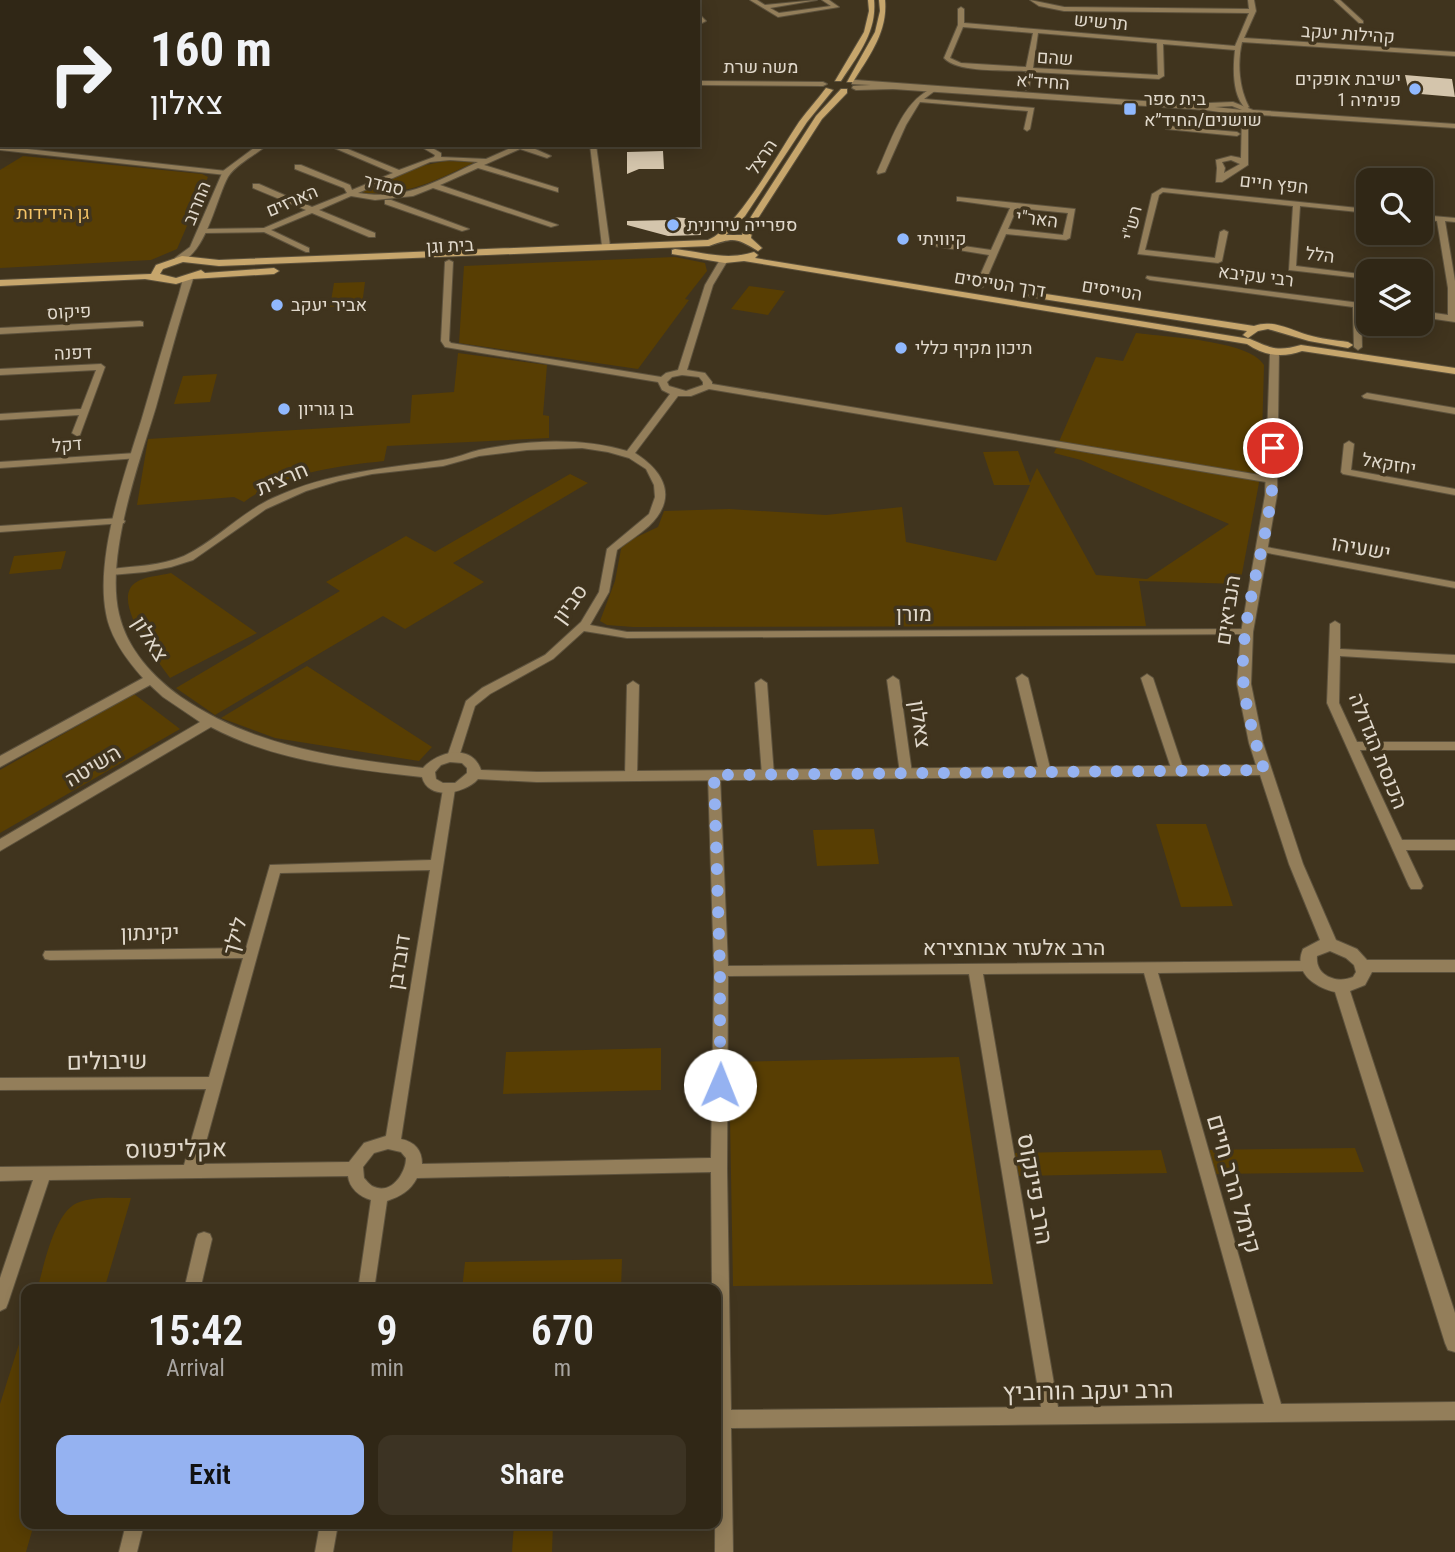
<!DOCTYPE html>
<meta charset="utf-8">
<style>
body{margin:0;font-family:"Roboto Condensed",Heebo,sans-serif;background:#3c3323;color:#f1f3f6;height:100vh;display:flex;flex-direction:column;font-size:26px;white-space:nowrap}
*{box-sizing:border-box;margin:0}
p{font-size:23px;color:#a8a5a1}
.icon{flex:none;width:38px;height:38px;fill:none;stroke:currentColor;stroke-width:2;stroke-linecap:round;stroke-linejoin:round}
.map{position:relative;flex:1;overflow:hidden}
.details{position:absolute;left:21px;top:1284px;width:700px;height:245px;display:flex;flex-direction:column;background:#302716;border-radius:14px;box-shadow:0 4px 18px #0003,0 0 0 2px #4b4435}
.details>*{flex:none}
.banner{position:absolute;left:0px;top:0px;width:700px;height:147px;box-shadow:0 4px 18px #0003,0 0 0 2px #4b4435;background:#302716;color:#f1f3f6;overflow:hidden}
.fabs{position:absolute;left:1356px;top:168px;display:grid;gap:14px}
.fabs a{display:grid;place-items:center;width:77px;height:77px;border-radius:14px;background:#302716;box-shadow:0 4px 18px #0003,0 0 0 2px #4b4435;font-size:35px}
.pin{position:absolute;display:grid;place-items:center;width:60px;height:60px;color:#fff;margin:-30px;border:4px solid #fff;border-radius:50%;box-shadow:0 2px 7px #0007}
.me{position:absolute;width:77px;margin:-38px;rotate:1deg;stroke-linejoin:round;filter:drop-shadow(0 0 5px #0008)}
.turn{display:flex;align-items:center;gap:24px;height:147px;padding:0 35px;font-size:32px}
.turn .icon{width:91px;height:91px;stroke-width:2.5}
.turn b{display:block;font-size:49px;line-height:60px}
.eta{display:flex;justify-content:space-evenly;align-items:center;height:119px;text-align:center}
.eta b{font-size:42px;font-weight:600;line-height:49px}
.button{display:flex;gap:14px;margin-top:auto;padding:14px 35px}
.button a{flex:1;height:80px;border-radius:14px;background:#95b2f1;color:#111;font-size:28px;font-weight:600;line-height:80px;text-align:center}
.button a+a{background:#3c3323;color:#f1f3f6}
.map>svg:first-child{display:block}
</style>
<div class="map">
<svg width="1455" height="1552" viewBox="0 0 1455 1552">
<rect width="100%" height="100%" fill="#40341e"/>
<path fill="#583e03" d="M23 156 202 174 208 177 177 249 151 260 0 268V170Z
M446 161 475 162C436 180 404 198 360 192L416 167Z
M675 257 705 263 707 271 685 299 689 300 638 369 459 343 464 266Z
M365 282 362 305 330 307 334 283Z
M749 286 785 291 768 315 731 309Z
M1136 333C1165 337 1249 340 1264 365L1261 472 1240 584 1139 581 1146 626 633 627 607 625 600 621 615 581 622 544 658 527 664 511 729 509 826 515 902 507 906 542 996 561 1030 485H994L983 452 1018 451 1030 483 1037 468 1096 575 1147 579 1229 524 1081 460 1054 453 1096 357 1123 361Z
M458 353 547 365 543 415 549 416V438L387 446 384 461C337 466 283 473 244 502L234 497 137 505 148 439 410 423 412 395 454 392Z
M217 374 210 402 174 404 183 376Z
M570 474 588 483 453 563 484 582 405 629 383 616 215 715 176 688 340 591 326 582 406 536 435 552Z
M66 551 61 569 9 574 14 556Z
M171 573 257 633 170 678C158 661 110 601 135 583 144 576 160 576 171 573Z
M307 666 432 747 419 761 275 738 221 718Z
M134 694 180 729 0 833V770Z
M1156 824H1206L1233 906 1181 907Z
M874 829 879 864 817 866 813 830Z
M661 1048V1090L503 1094 506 1052Z
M959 1057 993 1284 733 1286 729 1062Z
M1355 1148 1364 1172 1207 1174 1201 1150Z
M1161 1150 1167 1173 1019 1176 1015 1153Z
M131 1198 104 1290H37C44 1266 54 1213 77 1203 94 1196 114 1198 131 1198Z
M622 1259 621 1290H462L465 1262Z
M26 1322V1524H34L26 1552H0V1404Z
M514 1524H553L552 1552H512Z"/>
<path fill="#d4c5ac" d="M1405 75 1452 79 1455 97 1409 93Z
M663 151 664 169H639L627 174V152Z
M671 217 699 219 701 235 668 236 627 225V221L671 220Z"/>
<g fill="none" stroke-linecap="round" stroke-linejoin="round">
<g stroke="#5d523d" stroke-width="2">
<path id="minor" d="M256 0H262L255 2Z
M677 0H684L686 2H679Z
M750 0H757L765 5 817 0 770 8 779 13 831 6 822 0H829L839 7 778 17Z
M1030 0 1064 7 1249 9 1248 0H1254L1256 11 1244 38 1455 52V56L1242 42C1237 63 1239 88 1249 107L1246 109C1232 96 1233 68 1235 50L1163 44 1164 76 1159 79 1032 72 1029 88 1026 90 1023 88 1026 71C1006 70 957 73 944 58L958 25V9L961 7 964 9V23L1235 46 1249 13 1064 11 1039 6ZM963 27 1033 33 1026 67 961 63 950 58ZM1038 33 1157 43 1158 75 1033 68Z
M1334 0H1340L1363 21V23H1359Z
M698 13 706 21 698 25Z
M2 25V29L0 30V26Z
M931 89 936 90 924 99 1034 108 1030 129 1027 131 1024 129 1028 111 920 102 906 125 885 172 878 174 877 172C890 144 902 102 931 89Z
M1245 111 1248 113V165L1222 182H1216L1217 168 1216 160 1231 156 1241 158 1242 113ZM1231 160 1240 164 1224 173 1225 168 1222 162Z
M1168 126 1237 132 1240 134 1237 136 1166 129V127Z
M331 145H338L399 170 434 157 435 155 418 145H427L441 153V157L486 159 513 147 512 145H526L551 156 547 158 520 149 484 165 558 188V192L478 168 440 185 558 225 551 227 433 188 413 196 375 200 351 196 319 210 375 233V237H369L312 213 271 230 309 248V252H306L264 232 203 233 199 231 203 229 264 228 306 210 253 188V184H259L312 207 347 193 344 188 295 169V165H301L350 185 352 190 393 173 332 147ZM450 160 478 162C436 181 406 201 358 193L430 162Z
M590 145H596L610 246 606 248 602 246Z
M0 146 226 171 230 173 226 175 0 150Z
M1162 188 1368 209V213L1300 206 1296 266 1368 275V279L1289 270 1293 206 1163 192 1159 195 1145 250 1215 258 1220 232 1224 230 1228 232 1222 261 1218 263 1138 254 1152 194Z
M957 197 1075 209 1070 238 1066 240 1006 234 983 287 976 289 975 287 989 255 922 244 918 242 922 240 991 250 1010 208 960 201H957ZM1017 208 1068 213 1063 235 1008 229Z
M385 200H391L469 229 462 231 385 204Z
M1421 215 1455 218V222L1445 221 1455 281V322L1421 317V311L1448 315V288L1437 221 1421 219Z
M721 258 728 260 713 285 687 370 705 373 712 382V384L1272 477 1277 480 1272 483 709 389 691 396H678L635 453C665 472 678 498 649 526 639 535 627 542 617 550L609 592 590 625 627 632 1247 629 1251 630 1253 632 1251 634 627 638 584 631 553 659 490 694 475 706 459 757 453 761 447 757 466 701 482 688 545 655 581 622 599 592 607 549 649 514 655 497 654 485 646 469 629 458 608 452 582 448 527 450 479 456 443 466 372 474 339 481 306 491 266 509 193 560 171 567 145 572 111 575 106 572 111 569C135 566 161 566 184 556 216 541 240 513 273 498 329 472 383 469 443 460 456 458 467 453 479 450 526 440 581 437 627 451L670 394 662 390 658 382 445 347 441 341 445 262 449 260 453 262 449 341 451 343 661 377 666 373 678 370 705 285ZM682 375 699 377 703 382V385L686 391 669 386 667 382 672 377Z
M1147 276 1368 304V308H1361L1362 347 1358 350 1354 347 1353 307 1150 280 1146 278Z
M140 321 143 322V326L0 334V328Z
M101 364 105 367 80 435 77 436 72 433 79 415 0 420V414L81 409 96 370 0 375V369Z
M1367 393 1455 408V414L1364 398 1362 396Z
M1349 441 1354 444 1351 470 1455 489V495L1343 474 1341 472 1344 444Z
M136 453 139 454V458L0 468V462Z
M120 518 125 521 124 523 0 532V526Z
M1261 546 1455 582V588L1257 551 1256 549Z
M1335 621 1340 624V649L1455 655V663L1340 656 1339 703 1357 742H1455V750H1360L1402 840H1455V850H1406L1423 886 1421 889H1411L1409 886 1327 703 1330 624Z
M1022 674 1028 678 1051 772 1045 776 1039 772 1016 678Z
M1147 674 1153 678 1184 771 1182 774H1174L1172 771 1141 678Z
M893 676 899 680 912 773 906 777 900 773 887 680Z
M761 679 767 683 774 775 768 779 762 775 755 683Z
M633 681 639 685 637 776 631 780 625 776 627 685Z
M714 771 720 775 728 966 1308 961 1313 962 1315 966 1313 970 1308 971 1158 973 1281 1404 1455 1402V1420L731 1428 733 1552H715L716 1290H712L711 1172 417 1178C410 1191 401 1196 387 1201L374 1290H358L371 1200C360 1197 349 1188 348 1176L49 1180 8 1303 6 1308 0 1311V1278L33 1180 0 1181V1167L184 1165 206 1089 0 1090V1078L209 1077 243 958 50 960 45 959 43 955 45 951 246 948 270 865 431 860 443 789 449 785 455 789 401 1139C415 1142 422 1150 422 1164L711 1158 714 971 708 775ZM430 870 386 1136 364 1143 349 1162 200 1164 280 873ZM1144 973 1264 1404 1058 1407 983 974ZM969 974 1041 1407 731 1410 727 1170 728 976ZM388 1149 401 1152 406 1158C406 1173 391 1196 372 1186 369 1184 367 1181 364 1178L363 1167 374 1153Z
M204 1232 210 1234 212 1239 200 1290H184L196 1239 198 1234Z
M126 1524H144L137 1552H119Z
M320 1524H338L333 1552H315Z"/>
</g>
<g stroke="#5d523d" stroke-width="2">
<path id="tertiary" d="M0 0H67L70 2 0 3Z
M119 0H231L119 2Z
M855 80 1185 104 1233 102 1253 110 1455 124V128L1244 114 1239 115 1206 110 893 89 856 90 852 88 853 86 871 85 852 84V80ZM1232 106 1242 110 1215 107Z
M698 81 823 82 827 84 823 86 698 85Z
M0 117H2L0 122Z
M258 145H267C256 155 236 164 228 177 216 198 204 263 175 262V258L190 247 223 171Z
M188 276 193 279C179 321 168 364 156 407 139 463 105 556 119 614 127 649 153 677 181 697 254 747 337 758 423 768 438 751 472 743 481 770L537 772 1256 765 1249 743 1237 684 1241 632 1265 495 1270 352 1279 350 1277 495 1253 632 1251 684 1263 743 1303 864 1336 940 1357 949 1367 960H1455V972H1372L1365 985 1350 991 1455 1313V1352L1448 1350 1445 1343 1335 992C1314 987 1293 972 1303 949L1320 940 1289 864 1260 775 537 782 478 779C465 794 428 801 422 777 350 769 275 761 211 727L0 851V839L200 722 163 697 150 685 0 767V756L143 678C126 659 110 637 106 613 95 556 125 473 142 418 154 377 166 335 179 294L183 279ZM450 762 462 763 467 768V773L455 783H443L436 779 435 772 441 765ZM1330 951 1346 958 1354 965 1356 972 1353 977C1337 984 1315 976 1317 956Z"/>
</g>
<g stroke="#5d523d" stroke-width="2">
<path id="secondary" d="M868 0H874C877 32 858 55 841 81H835L864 32 869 11Z
M879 0H885C888 32 869 56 853 82H847L875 32 880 11Z
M826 88 833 90 807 122 745 216 726 235H742L745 226 816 116 841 89H847V93L822 119 753 226 751 238 762 248 758 251C736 238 735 237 709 246L219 266 183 262 163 269 160 274 176 278 201 270 205 273 274 268 279 271 274 274 192 279 176 284 145 279 0 286V280L151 274 156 265 182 256 219 260 708 240C737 229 780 150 799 122 808 110 817 100 826 88Z
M675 249C703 252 726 261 754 252L758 255 755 258 1250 339C1271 348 1277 352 1301 345L1455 368V374L1302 351C1283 358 1264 356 1247 344L744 261 725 263 672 254V250Z
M1033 292 1254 326C1273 319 1290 330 1308 335 1321 339 1335 340 1348 342L1353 345 1348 348 1309 341 1268 329 1258 331 1248 338 1243 335 1247 331 1030 297 1028 295Z"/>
</g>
<use href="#minor" fill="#937e5a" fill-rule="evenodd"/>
<use href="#tertiary" fill="#937e5a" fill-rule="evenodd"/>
<use href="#secondary" fill="#c7a66c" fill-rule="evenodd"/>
</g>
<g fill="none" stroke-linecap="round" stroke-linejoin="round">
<path stroke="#95b2f1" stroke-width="12" stroke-dasharray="0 21.6" d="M720 1085V971L714 775 1264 770C1255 740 1245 709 1243 676 1240 599 1278 525 1273 448"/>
</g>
<g fill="#90b8fd" stroke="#40341e" stroke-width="2.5">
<circle cx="1415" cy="89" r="7"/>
<rect x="1123" y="102" width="14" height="14" rx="3.5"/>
<circle cx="673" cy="225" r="7"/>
<circle cx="903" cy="239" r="7"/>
<circle cx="277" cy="305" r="7"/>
<circle cx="901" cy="348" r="7"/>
<circle cx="284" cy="409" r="7"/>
</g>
<g text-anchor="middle" stroke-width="7" stroke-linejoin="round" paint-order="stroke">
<g font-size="18" fill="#e1d9cc" stroke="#40341e">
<text transform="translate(1101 22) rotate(5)" y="6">תרשיש</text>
<text transform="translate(1348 34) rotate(4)" y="6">קהילות יעקב</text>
<text transform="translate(1055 58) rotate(4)" y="6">שהם</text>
<text x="761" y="73">משה שרת</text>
<text transform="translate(1043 82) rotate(4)" y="6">החיד"א</text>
<text transform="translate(762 157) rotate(-56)" y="6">הרצל</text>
<text transform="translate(1274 184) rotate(6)" y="6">חפץ חיים</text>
<text transform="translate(384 185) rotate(14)" y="6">סמדר</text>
<text transform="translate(292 201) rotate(-23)" y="6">הארזים</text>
<text transform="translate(197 203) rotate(-68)" y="6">החרוב</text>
<text transform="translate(1037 219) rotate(7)" y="6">האר"י</text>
<text transform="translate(1132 223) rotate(-76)" y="6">רש"י</text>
<text transform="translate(450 246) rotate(-3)" y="6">בית וגן</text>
<text transform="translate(1320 255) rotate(7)" y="6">הלל</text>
<text transform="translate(1256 276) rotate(7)" y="6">רבי עקיבא</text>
<text transform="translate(1000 284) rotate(9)" y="6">דרך הטייסים</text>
<text transform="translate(1112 290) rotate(9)" y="6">הטייסים</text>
<text transform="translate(69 312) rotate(-3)" y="6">פיקוס</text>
<text transform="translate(73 353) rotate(-2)" y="6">דפנה</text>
<text transform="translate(67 445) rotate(-4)" y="6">דקל</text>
<text transform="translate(1389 464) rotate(10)" y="6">יחזקאל</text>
</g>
<g font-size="18" fill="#e1d9cc" stroke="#40341e" text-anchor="start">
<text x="1401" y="85" text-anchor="end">ישיבת אופקים<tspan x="1401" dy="21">פנימיה 1</tspan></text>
<text x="1144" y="105">בית ספר<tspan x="1144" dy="21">שושנים/החיד״א</tspan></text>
<text x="687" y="231">ספרייה עירונית</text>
<text x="917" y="245">קיוויתי</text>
<text x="291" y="311">אביר יעקב</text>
<text x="915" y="354">תיכון מקיף כללי</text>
<text x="298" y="415">בן גוריון</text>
</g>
<g font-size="18" fill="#f5c467" stroke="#40341e">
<text x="53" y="219">גן הידידות</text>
</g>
<g font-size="21" fill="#e1d9cc" stroke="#40341e">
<text transform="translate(282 479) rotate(-23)" y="7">חרצית</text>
<text transform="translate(1361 548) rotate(10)" y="7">ישעיהו</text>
<text transform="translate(570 604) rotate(-54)" y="7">סביון</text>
<text transform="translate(1228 610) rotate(-81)" y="7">הנביאים</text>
<text x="914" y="621">מורן</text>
<text transform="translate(150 639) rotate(58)" y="7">צאלון</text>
<text transform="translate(920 724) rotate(82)" y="7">צאלון</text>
<text transform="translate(1378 751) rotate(68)" y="7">הכנסת הגדולה</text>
<text transform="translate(93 766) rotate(-31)" y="7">השיטה</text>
<text transform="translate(150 933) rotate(-1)" y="7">יקינתון</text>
<text transform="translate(235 936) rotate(-74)" y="7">לילך</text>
<text x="1014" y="955">הרב אלעזר אבוחצירא</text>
<text transform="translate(399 962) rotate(-81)" y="7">דובדבן</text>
</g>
<g font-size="24" fill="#e1d9cc" stroke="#40341e">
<text transform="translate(107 1061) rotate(-1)" y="8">שיבולים</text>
<text transform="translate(176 1149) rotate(-1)" y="8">אקליפטוס</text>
<text transform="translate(1234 1184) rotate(74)" y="8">קימל הרב חיים</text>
<text transform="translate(1035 1189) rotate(80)" y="8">הרב פינקוס</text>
<text transform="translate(1088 1391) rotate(-1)" y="8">הרב יעקב הורוביץ</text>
</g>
</g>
</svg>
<div class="fabs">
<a><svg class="icon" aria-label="search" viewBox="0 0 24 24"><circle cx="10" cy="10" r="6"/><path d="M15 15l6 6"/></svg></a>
<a><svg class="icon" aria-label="layers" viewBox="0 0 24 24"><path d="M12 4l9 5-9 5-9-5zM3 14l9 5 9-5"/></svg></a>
</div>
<div class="pin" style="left:1273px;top:448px;background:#d93025"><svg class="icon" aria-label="arrive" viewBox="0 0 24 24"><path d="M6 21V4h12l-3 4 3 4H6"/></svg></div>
<svg class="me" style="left:720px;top:1085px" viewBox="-20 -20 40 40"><circle r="19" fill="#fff"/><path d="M0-13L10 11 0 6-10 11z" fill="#95b2f1"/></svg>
<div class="banner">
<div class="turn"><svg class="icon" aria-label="right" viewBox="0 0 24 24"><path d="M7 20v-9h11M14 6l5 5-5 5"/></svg><div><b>160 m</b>צאלון</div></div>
</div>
<section class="details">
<div class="eta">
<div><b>15:42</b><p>Arrival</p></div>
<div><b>9</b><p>min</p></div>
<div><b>670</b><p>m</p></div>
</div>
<div class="button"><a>Exit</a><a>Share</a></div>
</section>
</div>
